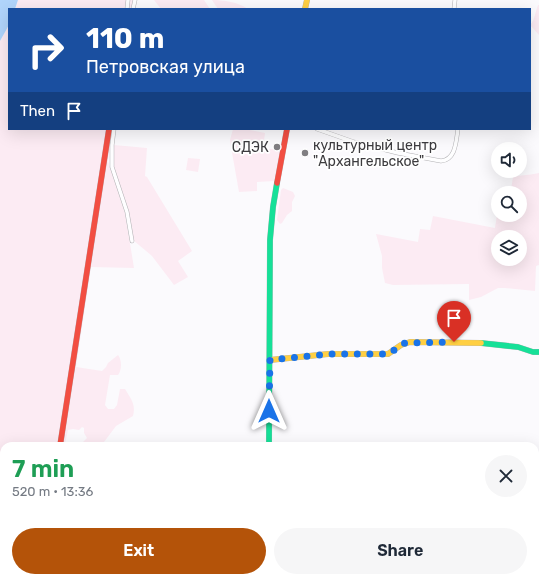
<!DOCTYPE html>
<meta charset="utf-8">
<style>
body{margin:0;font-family:Rubik,sans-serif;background:#f6f6f7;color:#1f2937;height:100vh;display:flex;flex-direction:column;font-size:15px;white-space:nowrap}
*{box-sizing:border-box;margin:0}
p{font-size:13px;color:#747a83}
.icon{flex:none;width:22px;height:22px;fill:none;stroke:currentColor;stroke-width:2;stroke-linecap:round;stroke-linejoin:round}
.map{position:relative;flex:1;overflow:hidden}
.panel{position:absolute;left:0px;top:442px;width:539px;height:140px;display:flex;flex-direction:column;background:#fff;border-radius:12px 12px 0 0;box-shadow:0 4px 16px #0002}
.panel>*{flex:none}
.hud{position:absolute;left:8px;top:8px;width:523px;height:122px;border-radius:0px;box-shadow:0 4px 16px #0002;background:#1a4fa0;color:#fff;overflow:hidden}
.tools{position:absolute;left:491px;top:142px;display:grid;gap:8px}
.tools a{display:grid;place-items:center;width:36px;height:36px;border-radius:50%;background:#fff;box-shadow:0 4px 16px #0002;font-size:20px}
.pin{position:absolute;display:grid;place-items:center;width:34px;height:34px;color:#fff;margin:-41px -17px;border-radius:50% 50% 50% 0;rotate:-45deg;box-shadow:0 0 4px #0007}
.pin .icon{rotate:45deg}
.me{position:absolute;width:44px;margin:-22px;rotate:0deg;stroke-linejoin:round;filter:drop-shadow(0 0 3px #0008)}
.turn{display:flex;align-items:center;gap:14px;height:84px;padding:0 12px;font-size:18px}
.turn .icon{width:52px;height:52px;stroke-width:2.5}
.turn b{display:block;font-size:28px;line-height:34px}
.then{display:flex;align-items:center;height:38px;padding:0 12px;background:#0003;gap:8px;font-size:15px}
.round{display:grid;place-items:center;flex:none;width:42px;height:42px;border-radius:21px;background:#f6f6f7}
.summary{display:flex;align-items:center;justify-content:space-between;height:68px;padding:0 12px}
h1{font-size:24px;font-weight:600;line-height:30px;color:#1e9e55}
.primary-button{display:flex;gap:8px;margin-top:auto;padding:8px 12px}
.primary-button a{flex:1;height:46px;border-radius:24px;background:#b45309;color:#fff;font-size:16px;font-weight:600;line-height:46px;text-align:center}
.primary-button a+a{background:#f6f6f7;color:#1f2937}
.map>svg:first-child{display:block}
</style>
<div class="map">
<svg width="539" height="582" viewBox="0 0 539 582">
<rect width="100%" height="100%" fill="#fbfafd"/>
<path fill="#fcebf3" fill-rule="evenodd" d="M18 0H133L132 9H15Z
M154 0H204L210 9H161Z
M212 0C224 0 238 2 248 9H218Z
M538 5H539V35L530 25C535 20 535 12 538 5Z
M9 25V129H113L108 161 125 213 134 268 91 267 76 367 102 371 106 367 108 363 118 355C122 360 122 370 118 375H110L105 405 108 409H114L117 405 120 389H125C131 399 136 404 133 416L116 426 101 446H82L83 442 87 438 84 433V428L82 427 79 430 73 429 68 430 65 444 72 446H4V553H2L0 545V41Z
M233 129H245L265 133 263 148 279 150 280 152 274 181 257 182V191L239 192 231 147 230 140Z
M114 145 147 148 145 176 147 177 192 251 178 261 188 277 174 285 152 256 133 240 114 168Z
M188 158 200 159 198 172 186 170Z
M539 173V265L536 266 535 291 505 288H498L481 297 469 300V284L393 285 385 283 382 268V256L376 234 418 242 420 229 430 230 433 216 495 228 498 208V215H520V193H502L511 190 513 177C522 175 530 175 539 173ZM498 237H520V259H498Z
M283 188 293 192 295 196 292 202V211L287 215 282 223 280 224 277 220 281 190Z
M535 552 539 553V582H512L510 578H535Z
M42 578H116L115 582H41Z"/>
<path fill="#b0d4fb" d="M0 0H18L15 9H9V25L0 41Z
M539 524V553L535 552V525Z"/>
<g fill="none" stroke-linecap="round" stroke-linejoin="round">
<g stroke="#b2b1b4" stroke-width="4.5">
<path id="street" d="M127 9 128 0
M133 9 135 0
M454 9 455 0
M114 129 112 145V167L127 212 132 241
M317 129 354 142 398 153 441 161C456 160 456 141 458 129
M535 473 539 468
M170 582H172
M287 582 288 578
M335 582 336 578"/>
</g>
<g stroke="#b2b1b4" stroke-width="6">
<path id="fast" d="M481 343 518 347 533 352H539
M269 446 270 240 273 207 277 183"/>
</g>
<g stroke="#b2b1b4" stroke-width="6">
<path id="slow" d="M305 9 307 0
M270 360 328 354H388L401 345 410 342 481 343
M39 582 40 578"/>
</g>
<g stroke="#b2b1b4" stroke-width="6">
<path id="jam" d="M277 183 287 129
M60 446 109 129"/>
</g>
<use href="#street" stroke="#fefeff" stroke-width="3.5"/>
<use href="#fast" stroke="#16e098" stroke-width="5.5"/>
<use href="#slow" stroke="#ffcf43" stroke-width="5.5"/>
<use href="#jam" stroke="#f24e42" stroke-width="5.5"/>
</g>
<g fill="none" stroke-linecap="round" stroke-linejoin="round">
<path stroke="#1a73e8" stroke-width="7" stroke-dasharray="0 12.6" d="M269 411 270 360 328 354H388L405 343 454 342"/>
</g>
<g fill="#807e82" stroke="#fff" stroke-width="1.5">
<circle cx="277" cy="147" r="4"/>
<circle cx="305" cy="153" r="4"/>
</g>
<g text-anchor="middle" stroke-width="3.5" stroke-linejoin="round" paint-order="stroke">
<g font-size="14" fill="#3d3c3f" stroke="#fff" text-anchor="start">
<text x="313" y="150">культурный центр<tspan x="313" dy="16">"Архангельское"</tspan></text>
<text x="269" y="152" text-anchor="end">СДЭК</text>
</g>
</g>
</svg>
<div class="tools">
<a><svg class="icon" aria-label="sound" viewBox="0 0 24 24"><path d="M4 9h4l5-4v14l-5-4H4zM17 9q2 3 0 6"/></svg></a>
<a><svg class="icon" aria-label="search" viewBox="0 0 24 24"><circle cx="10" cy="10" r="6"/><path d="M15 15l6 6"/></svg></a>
<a><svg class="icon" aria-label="layers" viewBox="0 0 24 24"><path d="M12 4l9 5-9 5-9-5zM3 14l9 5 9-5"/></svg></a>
</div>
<div class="pin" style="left:454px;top:342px;background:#d93025"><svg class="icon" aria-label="arrive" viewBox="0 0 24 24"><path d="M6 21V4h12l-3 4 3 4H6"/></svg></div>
<svg class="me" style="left:269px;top:411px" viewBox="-20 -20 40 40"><path d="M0-17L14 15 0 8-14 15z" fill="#1a73e8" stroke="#fff" stroke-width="4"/></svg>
<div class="hud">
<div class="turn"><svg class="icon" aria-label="right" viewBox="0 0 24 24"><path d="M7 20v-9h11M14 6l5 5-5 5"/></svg><div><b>110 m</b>Петровская улица</div></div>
<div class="then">Then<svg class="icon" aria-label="arrive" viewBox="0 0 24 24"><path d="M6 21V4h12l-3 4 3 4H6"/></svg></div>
</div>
<section class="panel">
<div class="summary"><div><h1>7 min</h1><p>520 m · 13:36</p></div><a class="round"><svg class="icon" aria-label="close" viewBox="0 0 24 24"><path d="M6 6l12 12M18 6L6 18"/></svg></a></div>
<div class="primary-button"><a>Exit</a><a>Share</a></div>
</section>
</div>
